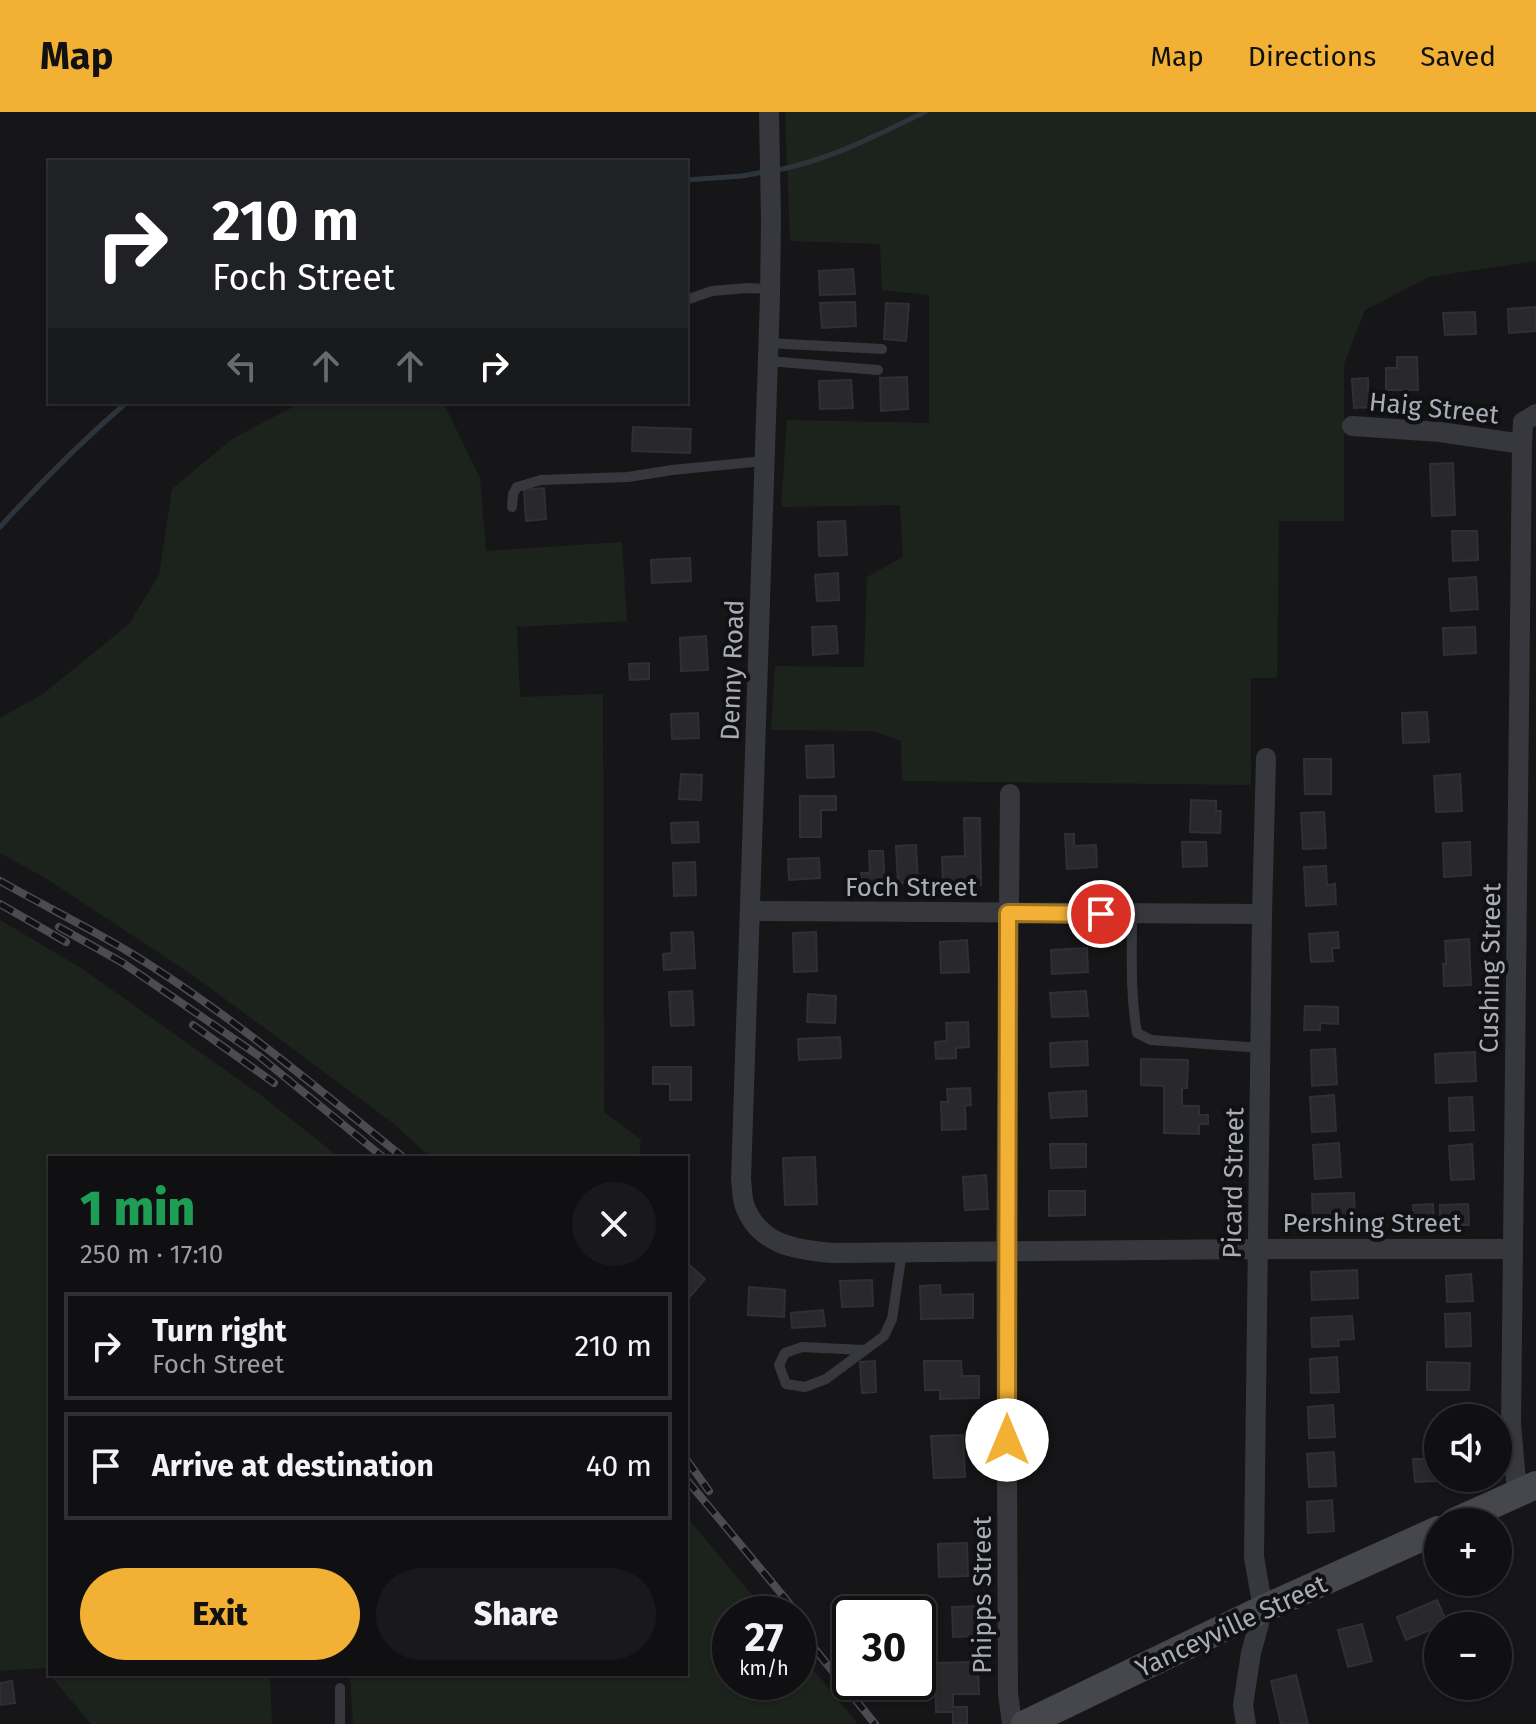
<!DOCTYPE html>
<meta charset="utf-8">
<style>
body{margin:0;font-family:"Fira Sans",sans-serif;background:#19191b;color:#f1f3f6;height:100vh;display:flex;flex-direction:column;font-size:30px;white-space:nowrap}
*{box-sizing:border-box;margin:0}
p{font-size:26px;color:#9c9d9f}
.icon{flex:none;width:44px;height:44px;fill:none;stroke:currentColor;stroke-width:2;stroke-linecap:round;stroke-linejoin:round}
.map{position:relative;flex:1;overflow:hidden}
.details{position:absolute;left:48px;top:1044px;width:640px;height:520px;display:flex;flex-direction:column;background:#101012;border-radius:0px;box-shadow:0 2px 6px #0004,0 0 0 2px #303032}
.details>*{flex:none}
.banner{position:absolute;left:48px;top:48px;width:640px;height:244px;border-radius:0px;box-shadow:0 2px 6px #0004,0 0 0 2px #303032;background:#202124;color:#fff;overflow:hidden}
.tools{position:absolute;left:1424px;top:1292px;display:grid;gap:16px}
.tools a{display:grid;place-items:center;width:88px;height:88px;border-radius:50%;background:#101012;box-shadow:0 2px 6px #0004,0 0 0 2px #303032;font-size:40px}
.speed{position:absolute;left:712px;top:1484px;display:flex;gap:16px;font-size:40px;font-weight:700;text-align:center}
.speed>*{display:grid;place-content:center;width:104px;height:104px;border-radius:50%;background:#101012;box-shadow:0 2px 6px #0004,0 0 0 2px #303032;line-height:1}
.speed small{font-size:20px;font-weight:400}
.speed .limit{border:4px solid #111;border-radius:12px;background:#fff;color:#111}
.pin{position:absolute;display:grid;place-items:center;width:68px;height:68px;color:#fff;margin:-34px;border:4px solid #fff;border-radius:50%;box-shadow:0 2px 8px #0007}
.me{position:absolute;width:88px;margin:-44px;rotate:0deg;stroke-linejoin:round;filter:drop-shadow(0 0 6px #0008)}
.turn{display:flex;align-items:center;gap:28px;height:168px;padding:0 32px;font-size:36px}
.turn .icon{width:104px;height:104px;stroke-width:2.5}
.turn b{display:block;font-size:56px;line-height:68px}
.lanes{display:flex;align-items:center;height:76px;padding:0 32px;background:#0003;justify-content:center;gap:40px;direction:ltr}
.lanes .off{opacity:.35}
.round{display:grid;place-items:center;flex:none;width:84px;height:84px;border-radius:42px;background:#19191b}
.head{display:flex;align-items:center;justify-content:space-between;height:136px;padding:0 32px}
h1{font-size:48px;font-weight:800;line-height:60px;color:#1e9e55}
.action{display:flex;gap:16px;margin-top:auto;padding:16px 32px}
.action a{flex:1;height:92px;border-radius:48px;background:#f2b134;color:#111;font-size:32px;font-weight:800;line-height:92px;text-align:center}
.action a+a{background:#19191b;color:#f1f3f6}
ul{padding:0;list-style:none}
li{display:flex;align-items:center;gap:24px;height:108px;margin:0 16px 12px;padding:0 16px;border:4px solid #303032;border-radius:0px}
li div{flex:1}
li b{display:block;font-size:30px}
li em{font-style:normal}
header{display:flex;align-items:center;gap:48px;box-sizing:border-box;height:112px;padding:0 40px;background:#f2b134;color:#111}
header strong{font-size:38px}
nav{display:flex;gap:44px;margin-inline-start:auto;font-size:28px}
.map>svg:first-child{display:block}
</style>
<header>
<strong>Map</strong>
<nav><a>Map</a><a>Directions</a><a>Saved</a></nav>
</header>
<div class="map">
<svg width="1536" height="1612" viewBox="0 0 1536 1612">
<rect width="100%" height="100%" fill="#161618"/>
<path fill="#1c231d" d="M785 0H1536V149L1429 165 1365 198 1344 252V409H1279L1277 566H1251V673L902 669 901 629 873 619 771 618 775 554 864 555 867 465 903 445 900 393 781 395 787 308 929 311V183L882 178 880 132 790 129Z
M302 290H443L480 366 486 439 622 430 627 509 517 515 520 585 603 582 604 1000 641 1028 639 1046H431L393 1011 194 864 47 767 0 741V606L43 582 129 512 159 463 172 377 232 327Z
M0 808 81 856 262 984 340 1046H50V1562H270L272 1612H91L44 1556 0 1559Z
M686 1404 768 1502H730V1570H798V1539L858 1612H353L350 1562H686Z"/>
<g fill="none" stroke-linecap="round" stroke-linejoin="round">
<path stroke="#2c353c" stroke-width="5" d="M773 59C830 48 873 25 925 0
M686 68 742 64 764 60
M0 415C40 371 82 329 127 290"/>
</g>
<path fill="#29292c" stroke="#303034" stroke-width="2" d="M853 157 855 182 820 183 819 159Z
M855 190 856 214 822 216 820 191Z
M886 191 909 192 906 229 884 227Z
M1536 195V219L1509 221 1508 197Z
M1475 200 1476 222 1445 223 1443 201Z
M1397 245H1417L1418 278H1386V256H1397Z
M907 265 908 297 881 299 880 266Z
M1368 266V280L1378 279 1379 295 1354 296 1352 267Z
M851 268 853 296 820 297 819 269Z
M633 315 691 317 690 341 632 339Z
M1453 351 1455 403 1432 404 1430 352Z
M544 376 546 407 526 409 524 378Z
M845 409 847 443 819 444 818 410Z
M1452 419H1477L1478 448 1453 449Z
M690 446 691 469 652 471 651 448Z
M838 461 839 488 817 489 815 463Z
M1476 465 1478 497 1451 499 1449 467Z
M836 514 838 541 813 543 812 515Z
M1475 515 1476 541 1444 543 1443 516Z
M706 524 708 558 681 559 680 526Z
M649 551V567L630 568 629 552Z
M1427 600 1429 630 1403 631 1402 601Z
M698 601 699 626 672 627 671 602Z
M833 633 834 665 807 666 806 634Z
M1304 647H1331V682H1305Z
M681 662 702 663 701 688 679 687Z
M1460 662 1462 699 1436 700 1434 664Z
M800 684H836V698H821V725H800Z
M1191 688 1216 689V699H1221L1220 721 1190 720Z
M1324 700 1326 736 1303 737 1301 701Z
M964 706H980L981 773 943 774 942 745 965 744Z
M698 710 699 730 672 731 671 711Z
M1065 722H1074V734L1096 733 1097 755 1067 757Z
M1182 730H1206L1207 754 1183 755Z
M1470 730 1471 763 1444 765 1443 731Z
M916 733 918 770 898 771 896 734Z
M869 739H883L885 780 862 781 861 761H870Z
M819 746 820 766 789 768 788 747Z
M695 750 696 783 674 784 673 751Z
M1326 754 1327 773 1335 772 1336 792 1306 794 1304 755Z
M693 820 695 856 664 858 663 842 672 841 671 821Z
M816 820 817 859 794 860 793 821Z
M1338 820 1339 836H1332L1333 849 1311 850 1309 822Z
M1469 827 1471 873 1444 874 1443 852H1446L1445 829Z
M967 828 969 860 941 861 940 830Z
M1087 836 1088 860 1052 862 1051 838Z
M692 879 694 913 671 914 669 880Z
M1086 879 1088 904 1052 905 1050 881Z
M808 882 836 884 835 911 807 910Z
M1305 894 1338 895V912L1320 911V918H1304Z
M968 910 969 935 956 936V946L936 947 935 930 947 929 946 911Z
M840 925 841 946 799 948 798 927Z
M1087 929 1088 953 1051 955 1050 931Z
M1335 937 1337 972 1312 974 1311 938Z
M1475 940 1476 969 1436 971 1435 942Z
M1141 947 1188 948 1187 976H1182V994H1199V1003H1208V1012H1199V1022L1164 1021V974L1141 973Z
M653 955H691V988H670V972H653Z
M970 976 971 993 965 994 966 1017 942 1018 941 990H948L947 977Z
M1086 979 1087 1004 1051 1006 1049 981Z
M1334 983 1336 1019 1312 1020 1310 985Z
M1472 985 1474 1018 1450 1019 1449 986Z
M1339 1031 1341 1065 1315 1067 1313 1033Z
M1050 1032H1086V1055L1051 1056Z
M1472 1032 1474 1067 1451 1068 1449 1034Z
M815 1045 817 1092 785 1093 783 1046Z
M986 1063 988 1097 965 1098 963 1065Z
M1049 1079H1085V1103L1049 1104Z
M1354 1081 1355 1110 1313 1111 1312 1082Z
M1433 1092 1434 1111 1414 1112 1413 1093Z
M1468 1092 1469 1113H1440V1093Z
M686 1150 705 1167 687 1188H686Z
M1357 1158 1358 1186 1312 1188 1311 1160Z
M1471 1162 1473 1189 1447 1190 1446 1164Z
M872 1168 873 1194 842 1195 840 1169Z
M940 1173 941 1183 973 1182V1206L921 1207 920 1174Z
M749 1175 785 1178 784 1205 748 1203Z
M823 1198 825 1214 792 1216 791 1201Z
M1470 1201 1471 1234 1446 1235 1445 1202Z
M1352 1204 1354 1227 1338 1228 1339 1234 1312 1235 1311 1206Z
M1337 1245 1339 1280 1311 1281 1310 1247Z
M875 1249 876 1280 862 1281 860 1250Z
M924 1249H961L962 1264H979V1286L940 1287V1278H925Z
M1427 1250 1470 1251 1469 1278H1427Z
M1333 1293 1335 1325 1309 1326 1308 1295Z
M1471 1295V1306H1448L1447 1296Z
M963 1323 965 1365 934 1366 931 1324Z
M1334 1340 1336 1374 1309 1375 1307 1342Z
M1438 1341V1366H1457V1368L1415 1370 1413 1347H1428V1342Z
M1332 1388 1334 1419 1308 1421 1307 1390Z
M967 1431 968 1464 939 1465 938 1432Z
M1437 1488 1447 1511 1406 1528 1397 1505Z
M982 1494 983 1524 953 1525 952 1495Z
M1362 1512 1372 1549 1348 1555 1338 1518Z
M918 1531H927L928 1556H918Z
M978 1550 979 1582H953V1595H967V1612H953V1600H936L935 1551Z
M1296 1563 1308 1612H1281L1271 1569Z
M12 1569 15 1591 0 1593V1571Z"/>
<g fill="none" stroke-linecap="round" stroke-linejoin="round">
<path stroke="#37383d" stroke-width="10" d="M686 188 712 179 748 176 770 177
M768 231 882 237
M768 249 878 258
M512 395 513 382 517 375 541 368 628 365 672 358 765 349
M1132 802C1132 842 1130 881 1137 921L1151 928 1261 936
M863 1238 802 1235 785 1241 779 1253 786 1272 805 1275 826 1267 884 1224 892 1207 902 1140
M340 1576V1612"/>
<path stroke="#37383d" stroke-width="20" d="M769 0 771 107 770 185 741 1067C742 1075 742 1084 744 1092 758 1133 796 1138 833 1141L1257 1137H1513
M1352 314 1440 320 1522 332
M1010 682 1006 1139 1008 1581 1012 1612
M751 799 1262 802
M1517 1380 1511 1312 1522 332 1523 310 1536 302
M1246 1612 1243 1593 1251 1541 1263 1497 1254 1445 1262 802 1266 646"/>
<path stroke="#45474d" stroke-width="28" d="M1454 1410 1536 1373
M1025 1612 1263 1497 1438 1418"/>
<g stroke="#4a4c52" stroke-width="8">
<path id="rail" d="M0 769C41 792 83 813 124 837 224 897 313 973 404 1046
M0 792 66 830
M59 815 123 851 259 944 384 1046
M193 913 274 971
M686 1347 709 1379
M686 1367 798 1502
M798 1516 875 1612"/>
</g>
<use href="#rail" stroke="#111113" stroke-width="5" stroke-dasharray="15" stroke-linecap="butt"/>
</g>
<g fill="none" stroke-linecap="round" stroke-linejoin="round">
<g stroke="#9d7322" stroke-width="20">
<path id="route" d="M1007 1328 1008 801 1101 802"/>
</g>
<use href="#route" stroke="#f2b134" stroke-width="14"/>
</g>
<g text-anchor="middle" stroke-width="8" stroke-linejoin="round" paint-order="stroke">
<g font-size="26" fill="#a8adb8" stroke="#111113">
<text transform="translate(1434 296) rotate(6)" y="9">Haig Street</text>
<text transform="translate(732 558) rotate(-88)" y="9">Denny Road</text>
<text x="911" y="784">Foch Street</text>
<text transform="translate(1490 856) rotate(-89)" y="9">Cushing Street</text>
<text transform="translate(1233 1071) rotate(-89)" y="9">Picard Street</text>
<text x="1372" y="1120">Pershing Street</text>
<text transform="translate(982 1483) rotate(-90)" y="9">Phipps Street</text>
<text transform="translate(1231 1514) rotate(-25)" y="9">Yanceyville Street</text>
</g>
</g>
</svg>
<div class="tools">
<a><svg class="icon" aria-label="sound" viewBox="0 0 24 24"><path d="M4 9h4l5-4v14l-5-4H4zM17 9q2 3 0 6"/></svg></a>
<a>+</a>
<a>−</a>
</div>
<div class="speed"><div>27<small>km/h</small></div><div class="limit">30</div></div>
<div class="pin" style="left:1101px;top:802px;background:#d93025"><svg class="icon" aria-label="arrive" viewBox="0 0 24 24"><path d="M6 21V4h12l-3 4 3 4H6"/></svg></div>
<svg class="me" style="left:1007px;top:1328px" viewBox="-20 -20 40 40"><circle r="19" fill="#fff"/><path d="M0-13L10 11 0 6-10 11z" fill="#f2b134"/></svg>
<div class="banner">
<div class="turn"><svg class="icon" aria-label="right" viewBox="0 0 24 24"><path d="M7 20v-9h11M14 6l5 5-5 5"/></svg><div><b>210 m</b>Foch Street</div></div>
<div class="lanes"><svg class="icon off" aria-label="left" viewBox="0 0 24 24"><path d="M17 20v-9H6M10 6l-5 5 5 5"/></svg><svg class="icon off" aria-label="ahead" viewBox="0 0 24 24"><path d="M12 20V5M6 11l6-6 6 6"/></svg><svg class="icon off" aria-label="ahead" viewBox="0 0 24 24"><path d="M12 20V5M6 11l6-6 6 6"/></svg><svg class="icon" aria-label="right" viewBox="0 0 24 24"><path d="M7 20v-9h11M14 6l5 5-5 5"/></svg></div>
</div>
<section class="details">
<div class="head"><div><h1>1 min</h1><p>250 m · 17:10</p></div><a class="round"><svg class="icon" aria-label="close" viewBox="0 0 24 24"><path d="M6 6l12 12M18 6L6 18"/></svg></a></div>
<ul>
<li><svg class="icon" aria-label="right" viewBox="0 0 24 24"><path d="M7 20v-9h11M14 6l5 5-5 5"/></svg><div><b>Turn right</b><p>Foch Street</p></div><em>210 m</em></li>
<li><svg class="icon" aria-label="arrive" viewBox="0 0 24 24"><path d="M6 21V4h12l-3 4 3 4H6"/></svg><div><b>Arrive at destination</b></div><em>40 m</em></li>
</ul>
<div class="action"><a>Exit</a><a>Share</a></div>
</section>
</div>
